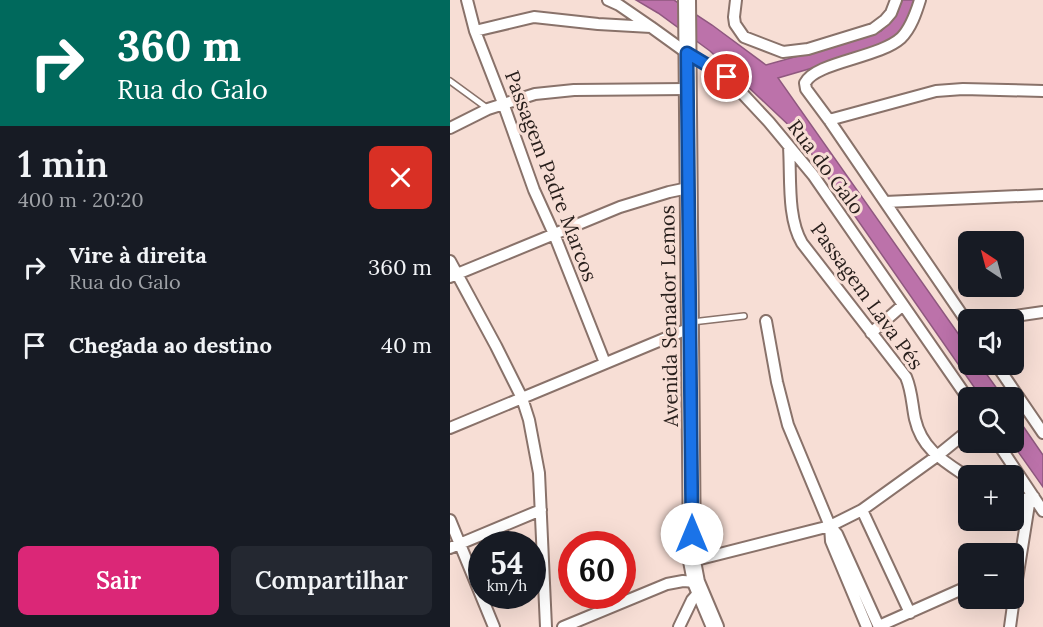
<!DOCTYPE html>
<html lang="pt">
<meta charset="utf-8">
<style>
body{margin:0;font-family:Lora,serif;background:#242831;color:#f1f3f6;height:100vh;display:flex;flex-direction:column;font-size:22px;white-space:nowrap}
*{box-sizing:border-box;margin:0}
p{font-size:20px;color:#9ea1a6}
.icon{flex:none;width:33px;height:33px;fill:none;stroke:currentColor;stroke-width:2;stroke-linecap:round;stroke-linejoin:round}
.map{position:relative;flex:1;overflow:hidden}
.panel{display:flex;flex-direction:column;background:#171b24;width:450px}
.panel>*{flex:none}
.hud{background:#00695c;color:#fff;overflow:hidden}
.needle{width:39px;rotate:324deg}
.controls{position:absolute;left:508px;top:231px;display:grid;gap:12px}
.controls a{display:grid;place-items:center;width:66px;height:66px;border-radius:9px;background:#171b24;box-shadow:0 6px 24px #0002;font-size:30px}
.speed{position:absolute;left:18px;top:531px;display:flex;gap:12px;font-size:30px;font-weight:700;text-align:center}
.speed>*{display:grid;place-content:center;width:78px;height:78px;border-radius:50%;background:#171b24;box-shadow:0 6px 24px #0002;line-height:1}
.speed small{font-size:15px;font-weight:400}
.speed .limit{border:9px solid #d22;background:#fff;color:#111}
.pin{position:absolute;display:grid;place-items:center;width:51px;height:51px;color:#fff;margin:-26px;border:3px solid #fff;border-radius:50%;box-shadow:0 2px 6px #0007}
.me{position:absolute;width:66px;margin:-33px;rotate:0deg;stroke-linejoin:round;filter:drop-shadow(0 0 4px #0008)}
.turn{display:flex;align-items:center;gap:21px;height:126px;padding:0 18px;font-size:27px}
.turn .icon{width:78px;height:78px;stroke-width:2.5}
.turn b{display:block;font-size:42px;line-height:51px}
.round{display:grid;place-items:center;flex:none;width:63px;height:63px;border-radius:9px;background:#242831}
.headline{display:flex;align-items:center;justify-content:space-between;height:102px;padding:0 18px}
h1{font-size:36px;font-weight:600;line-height:45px}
.action{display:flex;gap:12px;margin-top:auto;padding:12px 18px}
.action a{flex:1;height:69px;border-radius:9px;background:#db2777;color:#fff;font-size:24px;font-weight:600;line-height:69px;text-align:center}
.action a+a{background:#242831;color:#f1f3f6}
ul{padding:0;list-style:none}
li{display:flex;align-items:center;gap:18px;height:78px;padding:0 18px}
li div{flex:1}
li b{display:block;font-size:22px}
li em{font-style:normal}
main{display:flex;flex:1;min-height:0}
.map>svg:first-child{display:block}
</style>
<main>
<section class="panel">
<div class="hud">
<div class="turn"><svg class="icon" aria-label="right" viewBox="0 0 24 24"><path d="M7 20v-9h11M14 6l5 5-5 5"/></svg><div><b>360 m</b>Rua do Galo</div></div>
</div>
<div class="headline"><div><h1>1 min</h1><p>400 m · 20:20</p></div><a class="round" style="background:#d93025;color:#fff"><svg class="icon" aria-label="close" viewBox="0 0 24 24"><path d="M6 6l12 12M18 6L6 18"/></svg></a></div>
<ul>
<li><svg class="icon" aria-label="right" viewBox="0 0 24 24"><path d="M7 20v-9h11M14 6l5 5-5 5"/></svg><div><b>Vire à direita</b><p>Rua do Galo</p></div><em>360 m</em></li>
<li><svg class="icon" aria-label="arrive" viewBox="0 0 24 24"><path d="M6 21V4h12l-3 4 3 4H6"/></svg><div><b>Chegada ao destino</b></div><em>40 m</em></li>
</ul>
<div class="action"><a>Sair</a><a>Compartilhar</a></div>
</section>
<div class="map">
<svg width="593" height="627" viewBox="0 0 593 627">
<rect width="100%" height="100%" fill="#f7ded5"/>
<path fill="#bc72aa" stroke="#8f587f" stroke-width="1.5" d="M186 0H224L262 25 316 65 413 38 431 31 441 21 448 11 452 0H464L463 6 454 26 441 41 383 62 328 78 519 349V364L530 365 553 397H531L347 133 260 51 208 13Z
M564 413 593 455V487L562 443 564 442Z"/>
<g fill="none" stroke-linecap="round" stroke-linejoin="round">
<g stroke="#89726a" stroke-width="8">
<path id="lane" d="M0 81 37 108
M242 322 294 316"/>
</g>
<g stroke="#89726a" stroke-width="14">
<path id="street" d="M17 0 25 31 53 103 84 190 104 234 155 363
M158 0 169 5 201 27 237 53 277 77 319 122 363 175 519 400
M286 0 284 17 285 24 294 37 333 52 358 49 423 29 435 20 441 13 446 0
M470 0C466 13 461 28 451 38 429 58 365 62 355 83L356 89 379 120 519 325
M25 31 84 17 148 24 201 27
M379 120 486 91 513 89 593 91
M0 128 38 109 85 94 124 90 237 89
M339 147C341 177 337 218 352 243L456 377C462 391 462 405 465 419 472 450 495 462 519 478
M435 202 593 195
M0 261 46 346 72 398 79 420 89 473 96 627
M0 277 170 207 219 192 238 188
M538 320 593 312
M316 321 327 382 338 425 380 526 381 541 417 627
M421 333 453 305
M546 364 593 433
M0 428 240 328
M547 442 593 511
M564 501 584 497
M412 510 460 613
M0 520 44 627
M380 526 387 534 429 627
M0 548 91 510
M242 561 380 526 412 510 487 456 519 430
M564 598 580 498
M429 626 519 586
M113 627 217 584 233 581 246 582
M229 627 242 600 250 591
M560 627 564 598"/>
</g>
<g stroke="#89726a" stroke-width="20">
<path id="primary" d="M237 0 242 561 246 582 265 627"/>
</g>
<use href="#lane" stroke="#fff" stroke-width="5"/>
<use href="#street" stroke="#fff" stroke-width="10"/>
<use href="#primary" stroke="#fff" stroke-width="16"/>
</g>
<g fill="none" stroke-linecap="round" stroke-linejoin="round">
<g stroke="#114b97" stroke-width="15">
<path id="route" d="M242 534 237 53 277 77"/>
</g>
<use href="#route" stroke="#1a73e8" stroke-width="10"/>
</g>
<g text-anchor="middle" stroke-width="6" stroke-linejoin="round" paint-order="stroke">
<g font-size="20" fill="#261d1a" stroke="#f7ded5">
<text transform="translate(376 167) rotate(53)" y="7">Rua do Galo</text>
<text transform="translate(101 176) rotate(69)" y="7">Passagem Padre Marcos</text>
<text transform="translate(417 296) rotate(54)" y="7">Passagem Lava Pés</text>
<text transform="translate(219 316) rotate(-91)" y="7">Avenida Senador Lemos</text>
</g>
</g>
</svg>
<div class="controls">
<a><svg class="needle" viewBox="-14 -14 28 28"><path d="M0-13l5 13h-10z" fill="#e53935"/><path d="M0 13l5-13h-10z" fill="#9ea1a6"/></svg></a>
<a><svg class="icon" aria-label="sound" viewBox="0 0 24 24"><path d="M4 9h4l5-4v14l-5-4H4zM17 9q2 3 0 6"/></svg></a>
<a><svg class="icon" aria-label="search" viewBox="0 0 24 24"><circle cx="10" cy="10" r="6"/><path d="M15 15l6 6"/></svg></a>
<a>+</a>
<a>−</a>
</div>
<div class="speed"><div>54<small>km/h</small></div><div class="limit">60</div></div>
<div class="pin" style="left:277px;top:77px;background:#d93025"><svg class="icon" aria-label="arrive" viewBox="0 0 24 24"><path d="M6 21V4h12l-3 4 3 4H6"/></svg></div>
<svg class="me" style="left:242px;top:534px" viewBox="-20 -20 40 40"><circle r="19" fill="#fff"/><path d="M0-13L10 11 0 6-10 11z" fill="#1a73e8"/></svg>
</div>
</main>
